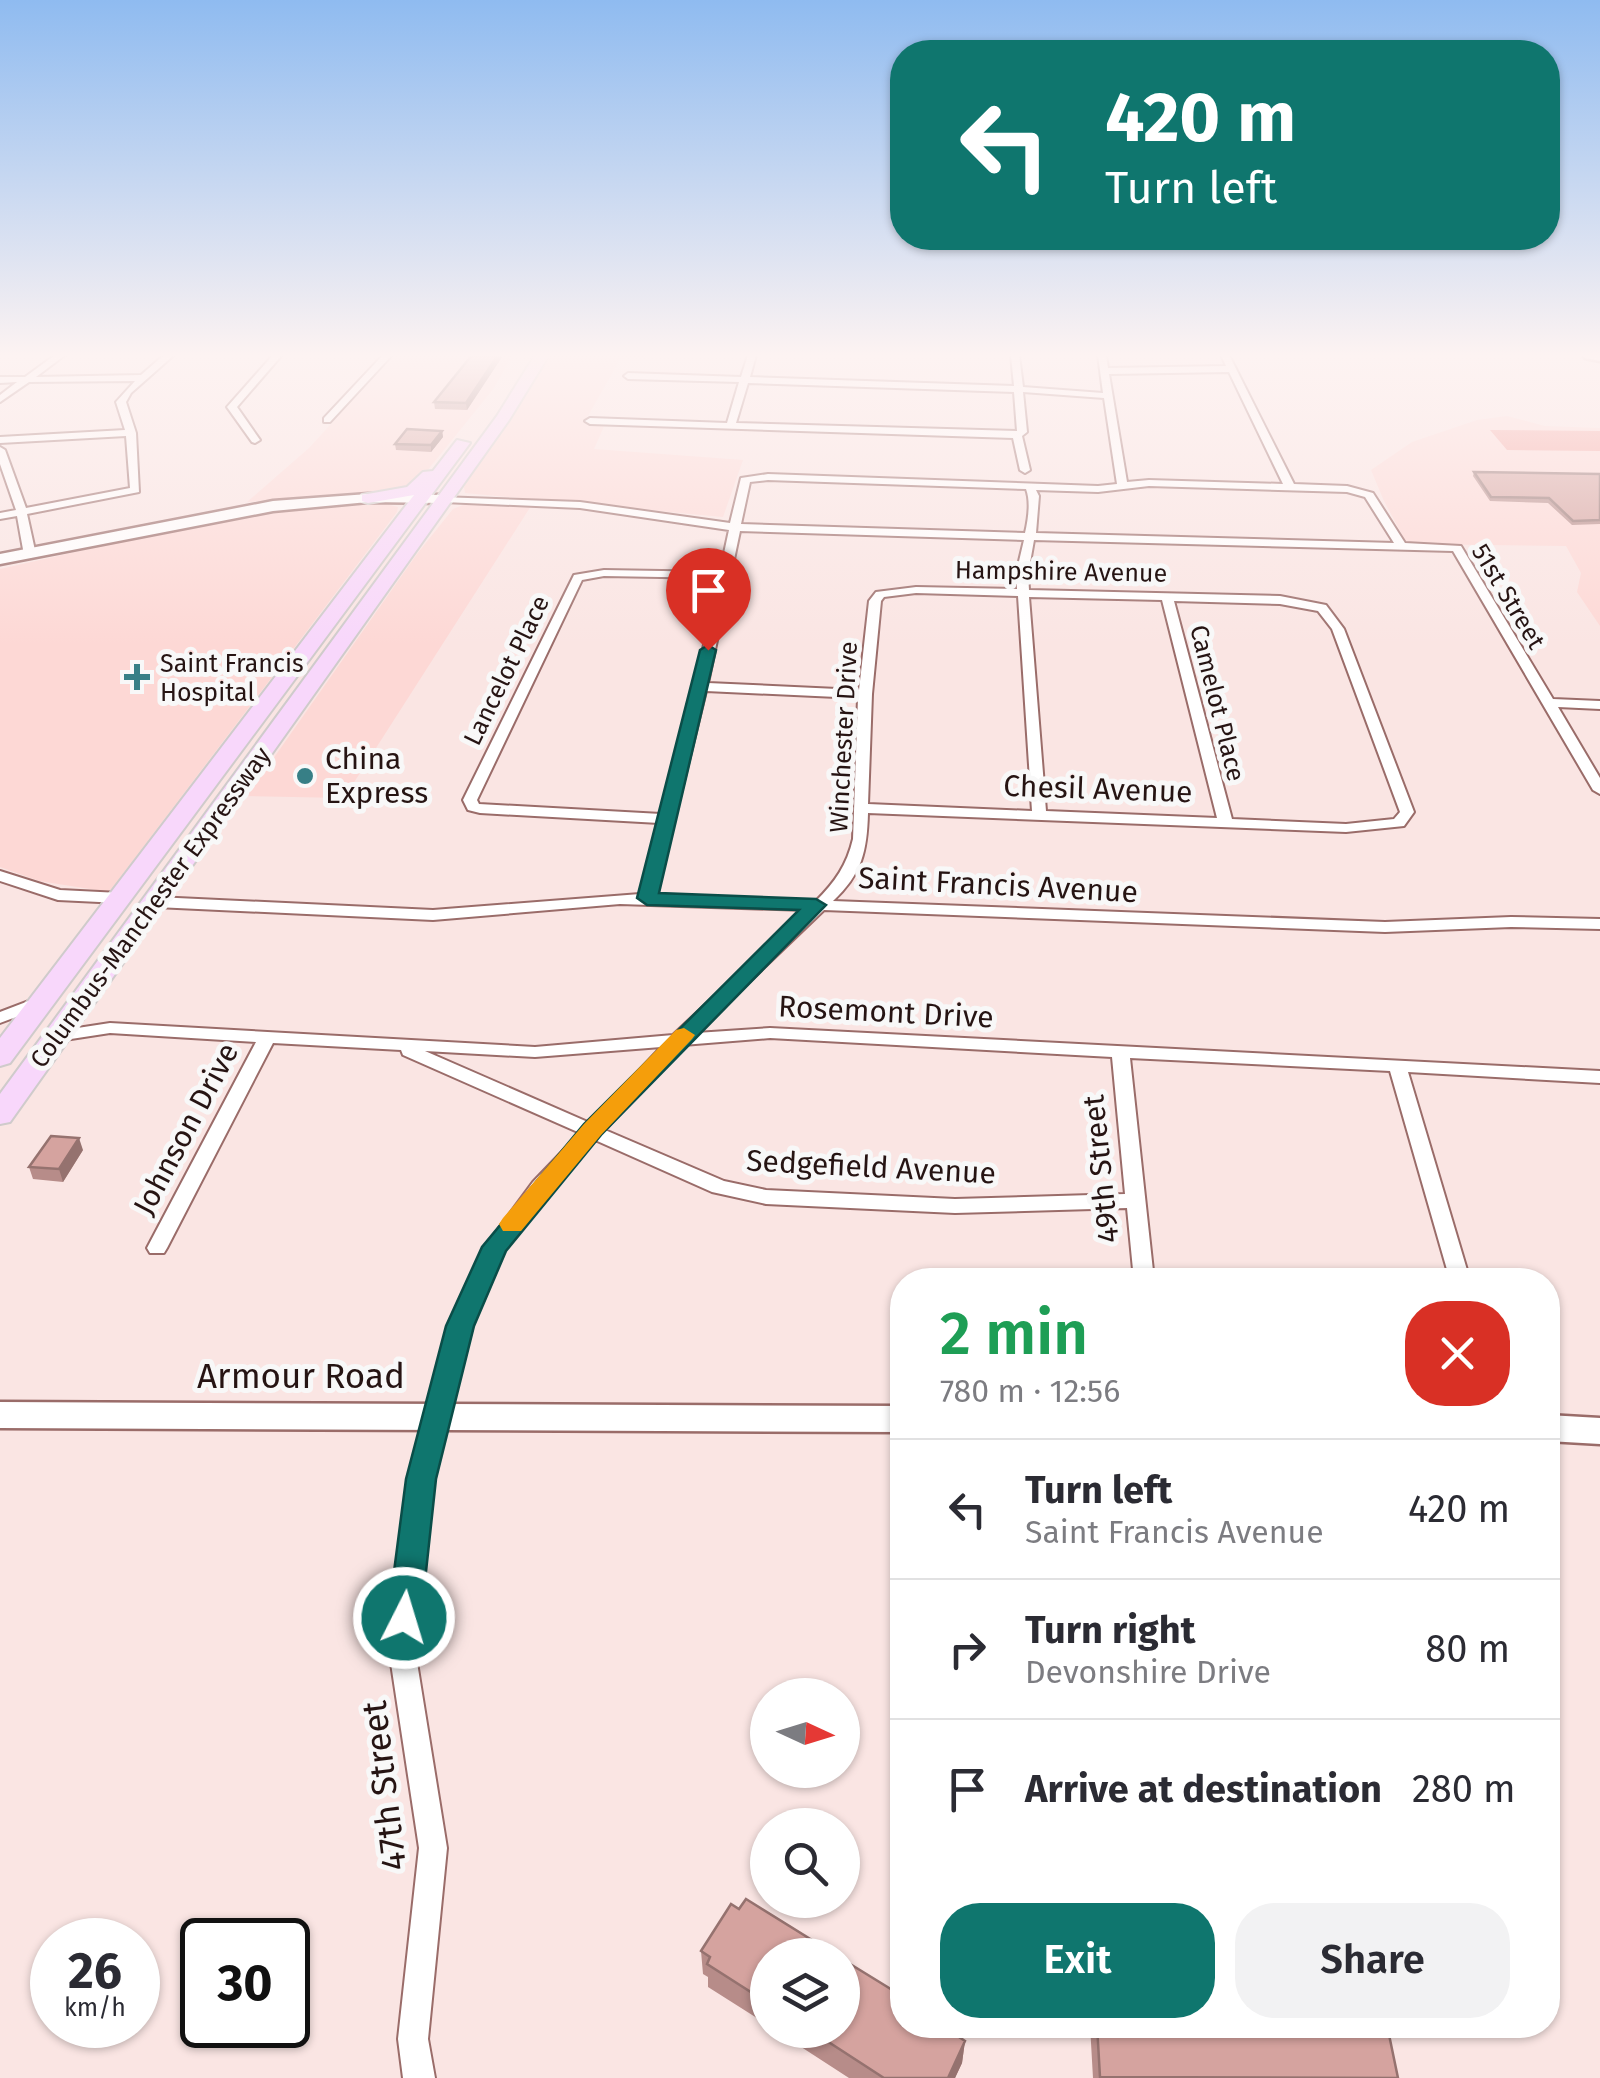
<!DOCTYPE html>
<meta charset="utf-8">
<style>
body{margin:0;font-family:"Fira Sans",sans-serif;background:#f2f2f3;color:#2b2b33;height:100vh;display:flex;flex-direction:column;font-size:38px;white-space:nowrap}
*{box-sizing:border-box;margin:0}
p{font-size:32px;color:#7c7c81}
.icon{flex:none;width:55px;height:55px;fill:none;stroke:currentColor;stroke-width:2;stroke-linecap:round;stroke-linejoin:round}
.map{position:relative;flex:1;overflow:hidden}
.side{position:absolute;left:890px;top:1268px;width:670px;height:770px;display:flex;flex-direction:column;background:#fff;border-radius:40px;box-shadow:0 2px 8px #0004}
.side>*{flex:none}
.top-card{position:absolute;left:890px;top:40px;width:670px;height:210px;border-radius:40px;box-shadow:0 2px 8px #0004;background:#0f766e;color:#fff;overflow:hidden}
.needle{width:65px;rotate:94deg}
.buttons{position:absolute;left:750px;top:1678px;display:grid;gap:20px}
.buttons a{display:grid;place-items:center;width:110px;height:110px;border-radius:50%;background:#fff;box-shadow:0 2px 8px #0004;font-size:50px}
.speed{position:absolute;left:30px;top:1918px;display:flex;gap:20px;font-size:50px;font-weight:700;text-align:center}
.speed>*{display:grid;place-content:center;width:130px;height:130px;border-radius:50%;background:#fff;box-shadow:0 2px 8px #0004;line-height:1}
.speed small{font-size:25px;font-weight:400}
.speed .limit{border:5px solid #111;border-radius:15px;background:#fff;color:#111}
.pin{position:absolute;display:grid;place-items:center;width:85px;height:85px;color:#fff;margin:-102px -42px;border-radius:50% 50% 50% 0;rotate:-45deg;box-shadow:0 0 10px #0007}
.pin .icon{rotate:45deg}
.me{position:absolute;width:110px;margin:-55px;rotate:5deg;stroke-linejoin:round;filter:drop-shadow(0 0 8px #0008)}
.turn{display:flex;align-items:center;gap:35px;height:210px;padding:0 50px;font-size:45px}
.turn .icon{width:130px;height:130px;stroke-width:2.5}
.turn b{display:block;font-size:70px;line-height:85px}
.round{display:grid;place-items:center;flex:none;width:105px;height:105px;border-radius:40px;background:#f2f2f3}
.head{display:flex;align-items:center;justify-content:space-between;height:170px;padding:0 50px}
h1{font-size:60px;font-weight:600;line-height:75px;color:#1e9e55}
.primary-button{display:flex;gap:20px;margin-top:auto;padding:20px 50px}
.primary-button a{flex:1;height:115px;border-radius:40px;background:#0f766e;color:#fff;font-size:40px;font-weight:600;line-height:115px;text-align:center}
.primary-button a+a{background:#f2f2f3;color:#2b2b33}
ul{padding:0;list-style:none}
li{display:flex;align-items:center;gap:30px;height:140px;padding:0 50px;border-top:2px solid #e1e1e2}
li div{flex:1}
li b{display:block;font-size:38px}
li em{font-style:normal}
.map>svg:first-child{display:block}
</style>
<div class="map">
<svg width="1600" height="2078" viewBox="0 0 1600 2078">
<rect width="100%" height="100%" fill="#fae5e3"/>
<path fill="#fdd8d5" d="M394 355H512L494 388 414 487 400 492 247 502 309 448Z
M551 355H662L620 359 584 423 605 424 594 449 743 460 723 517 465 493 464 487Z
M1507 416 1545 426 1600 428V626L1577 592 1581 573 1566 546 1407 544 1384 501 1371 470 1412 442 1477 420Z
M468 503 531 506 344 798 247 796 417 554 453 509Z
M359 504H386L398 507 397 512 109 892 39 881 0 867V569L195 525 267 512Z"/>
<path fill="#f4a29d" d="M1490 430 1600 431V451L1507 450Z"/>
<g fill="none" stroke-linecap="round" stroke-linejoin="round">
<g stroke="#9a6c69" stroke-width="4">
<path id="street" d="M55 355H65L36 377 141 375 164 355H174L131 393 126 402 136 433 139 492 27 514 36 555 30 558 24 555 17 516 0 519V513L16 510 0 464V447L5 450 26 508 130 488 126 436 0 443V437L125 430 116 402 135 381 29 382 0 402V395L17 382 0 383V377H25Z
M273 355H282L237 407 260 440 255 443 252 442 227 407Z
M383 355H392L330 422H324V418Z
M748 355H756L750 377 1014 386 1011 355H1019L1023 387 1103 393 1098 355H1106L1108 368 1226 366 1221 355H1229L1294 484 1347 486 1373 493 1405 543 1461 546 1553 699 1600 701V709L1558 707 1600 778V794L1593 790 1453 551 1034 540 1028 574 1029 590 1280 596 1326 605 1344 629 1414 812 1404 826 1346 832 868 813C867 851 862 874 833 901L1385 922 1511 917 1600 919V929L1511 927 1385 932 824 910 696 1033 770 1028 1600 1071V1083L1408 1072 1470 1280H1450L1390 1071 1130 1058 1154 1280H1134L1127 1208 955 1213 766 1204 712 1192 595 1140 547 1192 504 1250 471 1326 433 1479 415 1650 447 1848 428 2039 435 2078H403L398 2039 419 1848 389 1650 409 1479 449 1326 485 1247 533 1182 580 1133 403 1055 401 1050 273 1043 167 1248 164 1253H150L147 1248 256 1042 110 1033 58 1041 49 1036 58 1031 110 1023 535 1047 673 1035 806 910 620 904 433 920 156 907 148 902 156 897 433 910 640 894 659 823 480 813 468 810 463 800 574 575 604 570 720 572 729 530 580 508 444 502 439 499 440 497 580 502 730 523 741 478 768 474 1098 486 1117 484 1104 398 1023 392 1027 432 1022 436 1030 470 1025 473 1020 470 1013 438 590 424 585 421 590 418 727 423 739 382 628 379 624 376 628 373 741 377ZM1229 372 1283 484 1149 480 1127 482 1109 374ZM748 383 1014 392 1017 431 736 423ZM768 480 1026 489C1031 502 1028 520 1025 533L741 524 750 482ZM1149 486 1347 492 1365 497 1394 543 1036 533 1039 496 1036 490 1098 492ZM740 531 1024 540 1016 574 1017 589 916 587 876 592 869 601 859 690 708 683ZM604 576 718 578 695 687 661 814 479 804 477 800 582 580ZM916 593 1018 596 1032 811 868 804 872 694 881 601 884 597ZM1029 597 1162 600 1217 818 1046 811ZM1174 601 1280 604 1318 611 1332 629 1400 812 1394 819 1346 824 1232 819ZM706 691 858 698 853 839C847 865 835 882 816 901L656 895ZM770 1038 1112 1057 1125 1194 955 1199 766 1190 724 1181 605 1130 683 1045ZM661 1047 590 1123 425 1051 535 1057Z
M0 871 60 890 120 893 128 898 120 903 58 900 0 881Z
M39 997 48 1002 45 1006 0 1023V1012Z"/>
</g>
<g stroke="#9a6c69" stroke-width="5">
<path id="secondary" d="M1583 355H1600V361L1585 358Z
M368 494 444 495 451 499 444 503 368 502 273 511 0 564V554L273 501Z
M0 1402 902 1406V1432L0 1428Z
M1548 1415 1600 1418V1444L1548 1441Z"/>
</g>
<g stroke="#cfcbcb" stroke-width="4">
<path id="primary" d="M535 355H549L509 420 10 1122 0 1124V1094L497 416Z
M457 440 470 443 10 1063 0 1066V1038L414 495 368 503 362 501V495L407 487 423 472 433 471Z"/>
</g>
<use href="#street" fill="#fff" fill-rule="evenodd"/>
<use href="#secondary" fill="#fff" fill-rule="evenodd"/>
<use href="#primary" fill="#f8d7fb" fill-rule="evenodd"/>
</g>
<path fill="#b78c89" d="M472 355H502V357L467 410 435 409 434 402Z
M442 431 443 437 431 452 396 450 395 444Z
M1474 472 1600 474V524L1572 525 1548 503 1490 501 1473 476Z
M83 1150 63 1182 33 1179 29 1167Z
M701 1951 768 1955V2025L708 1987V1977L703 1974Z
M1090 2025H1387L1398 2078H1093Z
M775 2030H842L957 2036 965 2041 962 2063 955 2078H849Z"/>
<path fill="#95726f" d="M498 355H502V357L467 410 466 403Z
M442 431 443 437 431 452V445Z
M79 1138 83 1150 63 1182 59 1169Z
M965 2041 962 2063 955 2078H948Z"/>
<path fill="#d5a39f" stroke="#95726f" stroke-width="2.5" d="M472 355H498L466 403 434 402Z
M407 429 442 431 431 445 395 444Z
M1474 472 1600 474V520L1573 521 1549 498 1491 497Z
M51 1136 79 1138 59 1169 29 1167Z
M746 1899 836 1955H768V2003L707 1964 710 1957 701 1951 731 1904 739 1909Z
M842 1959 902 1996V2025H949L958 2031 956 2035 965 2041 948 2078H884L810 2030H842Z
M1097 2025H1387L1398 2078 1100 2077Z"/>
<linearGradient id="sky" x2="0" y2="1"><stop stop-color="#8fbbf0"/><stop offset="0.55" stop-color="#fdf3f2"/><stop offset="1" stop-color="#fdf3f2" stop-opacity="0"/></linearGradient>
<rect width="1600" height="646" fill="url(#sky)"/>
<path fill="#0f766e" stroke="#0a4d48" stroke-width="2.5" d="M708 645 716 650 659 893 816 899 826 905 601 1135 506 1251 474 1326 436 1479 421 1618 416 1629 404 1633 393 1629 388 1618 406 1479 446 1326 482 1247 584 1124 799 910 647 905 637 898 700 650Z"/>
<path fill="#f59e0b" d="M684 1028 695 1035 692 1039 601 1135 521 1231H503L499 1224 503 1218 584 1124 676 1030Z"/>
<g fill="#377f86" stroke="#f8f8f8" stroke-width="4">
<path d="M132 662h10v10h10v10h-10v10h-10v-10h-10v-10h10z"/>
<circle cx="305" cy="776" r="10"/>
</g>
<g text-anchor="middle" stroke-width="10" stroke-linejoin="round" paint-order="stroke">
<g font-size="25" fill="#261413" stroke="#f8f8f8">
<text transform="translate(1061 571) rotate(1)" y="9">Hampshire Avenue</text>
<text transform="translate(1509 596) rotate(59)" y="9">51st Street</text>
<text transform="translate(506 670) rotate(-64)" y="9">Lancelot Place</text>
<text transform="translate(1218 703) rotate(76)" y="9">Camelot Place</text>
<text transform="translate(843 737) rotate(-87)" y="9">Winchester Drive</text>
<text transform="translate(150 907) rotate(-54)" y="9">Columbus-Manchester Expressway</text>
</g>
<g font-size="25" fill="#261413" stroke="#f8f8f8" text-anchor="start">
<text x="160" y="672">Saint Francis<tspan x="160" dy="29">Hospital</tspan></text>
</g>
<g font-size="30" fill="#261413" stroke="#f8f8f8" text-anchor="start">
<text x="325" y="769">China<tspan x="325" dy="34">Express</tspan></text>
</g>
<g font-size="30" fill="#261413" stroke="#f8f8f8">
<text transform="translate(1098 789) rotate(2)" y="10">Chesil Avenue</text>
<text transform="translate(998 885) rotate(3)" y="10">Saint Francis Avenue</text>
<text transform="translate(886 1012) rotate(3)" y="10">Rosemont Drive</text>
<text transform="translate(186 1129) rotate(-62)" y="10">Johnson Drive</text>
<text transform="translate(871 1167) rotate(3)" y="10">Sedgefield Avenue</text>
<text transform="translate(1101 1169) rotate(-96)" y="10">49th Street</text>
</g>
<g font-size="35" fill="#261413" stroke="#f8f8f8">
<text x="301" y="1388">Armour Road</text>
<text transform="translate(384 1786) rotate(-97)" y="12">47th Street</text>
</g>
</g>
</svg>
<div class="buttons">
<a><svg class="needle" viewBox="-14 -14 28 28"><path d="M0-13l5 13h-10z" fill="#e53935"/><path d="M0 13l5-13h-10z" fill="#7c7c81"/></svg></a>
<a><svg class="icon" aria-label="search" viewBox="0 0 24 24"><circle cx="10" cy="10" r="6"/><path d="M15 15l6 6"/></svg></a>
<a><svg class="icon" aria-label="layers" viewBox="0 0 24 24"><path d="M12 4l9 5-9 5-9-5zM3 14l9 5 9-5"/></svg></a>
</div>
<div class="speed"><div>26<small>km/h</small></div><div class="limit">30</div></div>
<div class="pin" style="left:708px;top:650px;background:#d93025"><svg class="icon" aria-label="arrive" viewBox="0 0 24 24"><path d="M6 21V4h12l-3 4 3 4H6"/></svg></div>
<svg class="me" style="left:404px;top:1618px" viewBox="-20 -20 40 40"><circle r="17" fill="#0f766e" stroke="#fff" stroke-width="3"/><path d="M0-11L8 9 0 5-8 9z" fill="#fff"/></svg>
<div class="top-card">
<div class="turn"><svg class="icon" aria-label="left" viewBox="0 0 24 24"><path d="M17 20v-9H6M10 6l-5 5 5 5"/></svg><div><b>420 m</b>Turn left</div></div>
</div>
<section class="side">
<div class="head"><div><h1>2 min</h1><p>780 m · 12:56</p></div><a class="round" style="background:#d93025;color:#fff"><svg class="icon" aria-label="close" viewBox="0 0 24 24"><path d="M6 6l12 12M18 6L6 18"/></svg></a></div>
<ul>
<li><svg class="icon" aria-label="left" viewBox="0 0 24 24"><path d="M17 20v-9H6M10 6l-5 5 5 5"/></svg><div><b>Turn left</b><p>Saint Francis Avenue</p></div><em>420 m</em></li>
<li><svg class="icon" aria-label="right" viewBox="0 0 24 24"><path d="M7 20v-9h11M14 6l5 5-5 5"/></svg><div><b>Turn right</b><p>Devonshire Drive</p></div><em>80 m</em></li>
<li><svg class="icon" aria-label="arrive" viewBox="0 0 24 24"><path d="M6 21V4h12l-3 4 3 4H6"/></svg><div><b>Arrive at destination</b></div><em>280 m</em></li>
</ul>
<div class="primary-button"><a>Exit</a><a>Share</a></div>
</section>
</div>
